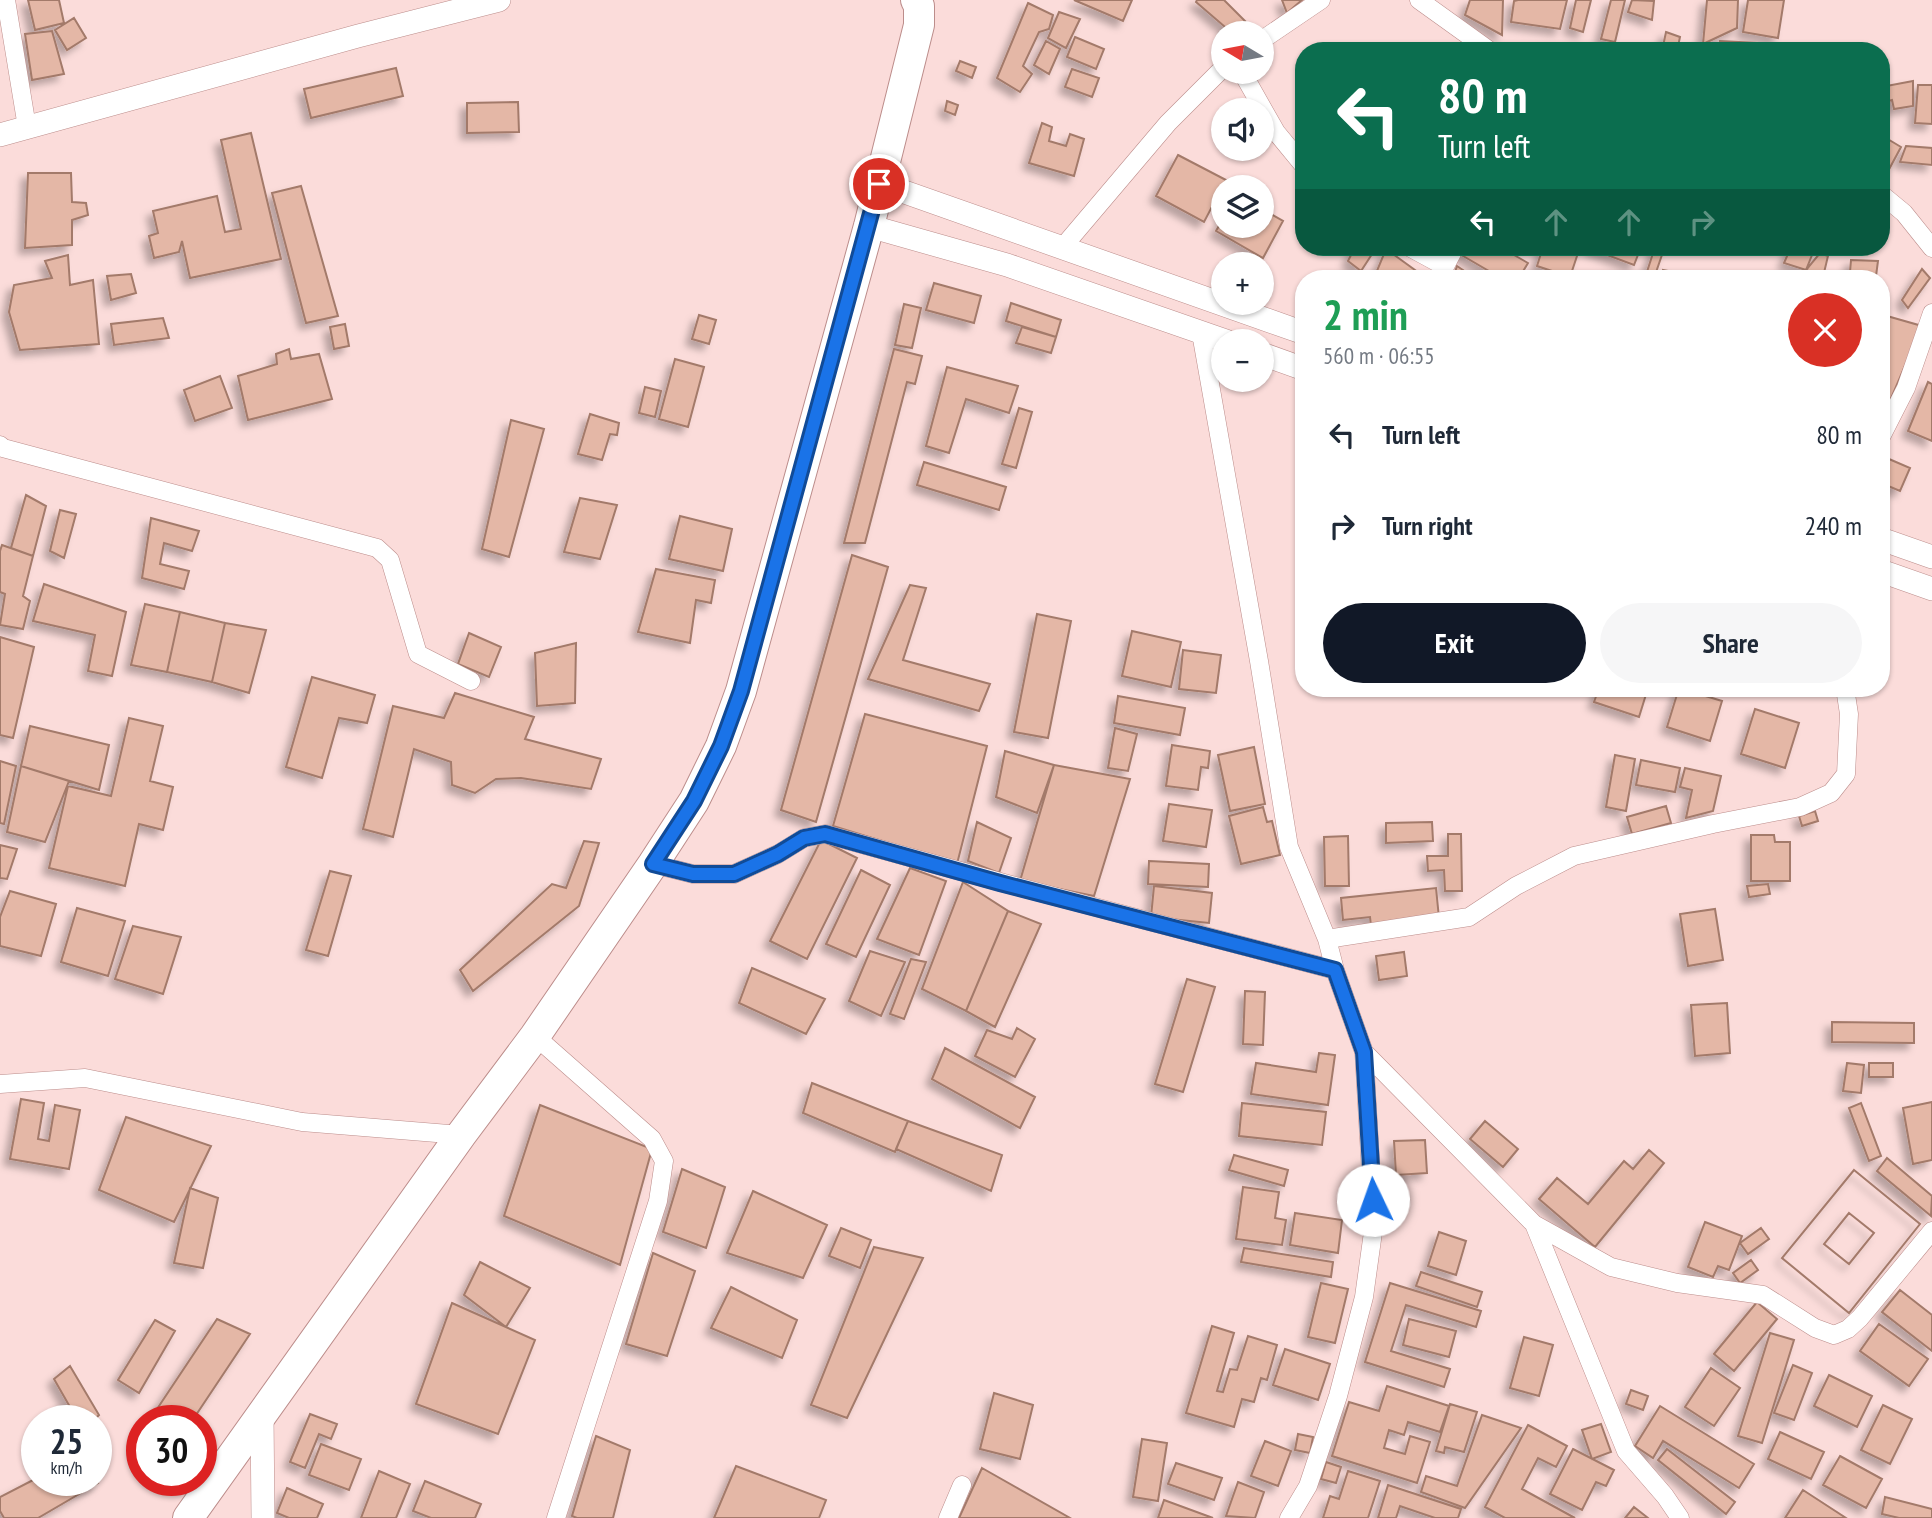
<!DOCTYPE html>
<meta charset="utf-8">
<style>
body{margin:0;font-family:"PT Sans Narrow",sans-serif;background:#f6f6f7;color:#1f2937;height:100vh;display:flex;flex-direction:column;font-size:26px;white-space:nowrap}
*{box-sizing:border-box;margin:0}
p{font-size:23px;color:#747a83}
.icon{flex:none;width:38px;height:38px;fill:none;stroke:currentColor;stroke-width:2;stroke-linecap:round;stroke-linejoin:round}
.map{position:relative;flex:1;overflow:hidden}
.sheet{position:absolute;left:1295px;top:270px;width:595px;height:427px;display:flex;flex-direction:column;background:#fff;border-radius:28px;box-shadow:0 2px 5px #0004}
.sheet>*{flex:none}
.hud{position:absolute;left:1295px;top:42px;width:595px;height:214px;border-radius:28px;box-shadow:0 2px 5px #0004;background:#0b6e4f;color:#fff;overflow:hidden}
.needle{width:46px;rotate:280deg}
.tools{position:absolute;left:1211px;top:21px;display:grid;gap:14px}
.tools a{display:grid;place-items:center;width:63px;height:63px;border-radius:50%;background:#fff;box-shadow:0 2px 5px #0004;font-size:35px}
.speed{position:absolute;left:21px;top:1405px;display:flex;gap:14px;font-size:35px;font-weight:700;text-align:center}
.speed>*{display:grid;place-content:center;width:91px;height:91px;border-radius:50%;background:#fff;box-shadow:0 2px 5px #0004;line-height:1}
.speed small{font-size:18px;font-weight:400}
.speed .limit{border:10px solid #d22;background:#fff;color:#111}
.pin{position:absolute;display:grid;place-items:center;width:60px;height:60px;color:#fff;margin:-30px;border:4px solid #fff;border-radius:50%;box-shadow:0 2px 7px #0007}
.me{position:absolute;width:77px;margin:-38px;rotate:357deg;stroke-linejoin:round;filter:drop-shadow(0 0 5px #0008)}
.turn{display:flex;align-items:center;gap:24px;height:147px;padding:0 28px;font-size:32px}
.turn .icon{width:91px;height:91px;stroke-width:2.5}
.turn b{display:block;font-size:49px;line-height:60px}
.lanes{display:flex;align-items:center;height:66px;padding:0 28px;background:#0003;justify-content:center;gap:35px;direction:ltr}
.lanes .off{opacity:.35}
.round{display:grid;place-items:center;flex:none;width:74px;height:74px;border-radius:37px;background:#f6f6f7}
.headline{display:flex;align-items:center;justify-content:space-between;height:119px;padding:0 28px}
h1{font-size:42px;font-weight:700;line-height:52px;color:#1e9e55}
.action{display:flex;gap:14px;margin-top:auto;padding:14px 28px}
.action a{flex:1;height:80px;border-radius:42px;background:#111827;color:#fff;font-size:28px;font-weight:700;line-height:80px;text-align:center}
.action a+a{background:#f6f6f7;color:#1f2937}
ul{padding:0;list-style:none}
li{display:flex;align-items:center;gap:21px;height:91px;padding:0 28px}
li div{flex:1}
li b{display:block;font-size:26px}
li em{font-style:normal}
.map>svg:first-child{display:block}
</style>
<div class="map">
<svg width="1932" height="1518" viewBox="0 0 1932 1518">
<defs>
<filter id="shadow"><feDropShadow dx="-6" dy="6" stdDeviation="3.5" flood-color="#0004"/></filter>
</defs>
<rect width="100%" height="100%" fill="#fbdcda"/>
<path fill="#e4b7a6" stroke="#a37a6a" stroke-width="2" fill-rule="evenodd" filter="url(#shadow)" d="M28 0H59L64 23 35 30Z
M1074 0H1132L1123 21Z
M1197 0H1224L1245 21 1232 33 1196 2Z
M1282 0H1302L1287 13Z
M1470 0H1503L1502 35 1465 15Z
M1518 0H1567L1560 29 1511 22 1514 1Z
M1576 0H1591L1583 32 1570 28Z
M1611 0H1625L1615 42 1601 39Z
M1632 0 1654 1 1652 20 1628 12Z
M1707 0H1738L1737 28 1703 44Z
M1748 0H1784L1778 38 1743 32Z
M1028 3 1053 15 1049 29 1039 32 1023 66 1032 74 1020 92 997 78Z
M1059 12 1080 19 1066 48 1048 38Z
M74 18 86 38 67 50 55 30Z
M52 31 64 74 32 80 25 34Z
M1666 32 1680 37 1677 51H1662Z
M1075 37 1104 49 1096 69 1067 57Z
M1046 41 1060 49 1049 74 1034 65Z
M1720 41 1777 44 1776 51H1720Z
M1627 46 1656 47 1655 51H1625Z
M960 61 976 67 972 78 956 71Z
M396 68 403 96 311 118 304 89Z
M1072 69 1099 78 1092 97 1065 87Z
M1913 81V106L1894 109 1892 100 1881 103V87Z
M1918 85H1932V124L1915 123Z
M947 101 958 105 955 115 945 111Z
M518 102 519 132 467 133V103Z
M1042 123 1052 127 1049 141 1066 146 1070 134 1084 139 1074 176 1029 163Z
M251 133 281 259 190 278 182 241 179 252 154 258 149 236 158 233 153 211 217 196 225 232 241 229 221 140Z
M1881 135 1901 147 1886 175 1881 173Z
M1906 146 1932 148V165L1900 162Z
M1178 155 1226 180 1204 222 1156 196Z
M28 173H71L72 202 86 203 88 215 72 220V245L25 248Z
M301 186 338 316 306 323 272 193Z
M1262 209 1283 221 1263 258 1216 231 1223 219V226H1262Z
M1355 247 1376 248 1361 271 1348 261Z
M1462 247H1500L1528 263 1519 278H1501L1458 253Z
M1543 247H1580L1570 277 1537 266Z
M1592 247H1641L1634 265 1591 249Z
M1655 247 1664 249 1654 278H1645Z
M1791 247H1806L1814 250 1806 270 1784 263Z
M1386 249 1426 278H1374Z
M1820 253 1828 256 1823 277 1806 270Z
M68 255 70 285 93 280 99 344 20 350 9 312 14 285 52 278 45 261Z
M1851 260 1878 261 1876 276 1850 272Z
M1457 266 1475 278H1453Z
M1922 269 1930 278 1908 308 1902 300Z
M1663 270 1700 277V278H1661Z
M131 274 136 293 111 300 107 276Z
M934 283 981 296 974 323 926 310Z
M1011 303 1061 320 1056 337 1006 321Z
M904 304 921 308 912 348 895 345Z
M699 315 716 320 709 344 692 339Z
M1887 316 1922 326 1881 422V330Z
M163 318 169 338 114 345 111 324Z
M345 324 349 346 334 349 330 327Z
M1022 327 1056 337 1051 353 1016 343Z
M289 349 291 359 319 354 332 399 248 420 238 376 277 364 276 354Z
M894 349 922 356 915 384 907 382 865 543H844Z
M675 359 704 367 688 427 659 419Z
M947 367 1018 386 1009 413 966 399 949 453 926 446Z
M220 376 232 408 195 421 184 390Z
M1928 382 1932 384V441L1908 431Z
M645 387 661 391 655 417 639 413Z
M1019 408 1032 412 1016 468 1002 464Z
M590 414 619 423 617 435 610 434 602 460 578 454Z
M511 420 544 429 509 557 482 549Z
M1889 459 1910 468 1900 491 1881 483V476Z
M924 462 1006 487 999 510 917 485Z
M26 495 46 506 33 556 11 548Z
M580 498 617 505 600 559 564 552Z
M60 510 76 514 64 558 50 551Z
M680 516 732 529 723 571 669 559Z
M151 518 199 531 192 551 164 543 160 564 189 571 184 589 142 578Z
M2 545 33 556 23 596 30 601 23 629 0 625 5 594 0 592V551Z
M852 555 888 567 816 822 781 810Z
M656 569 715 580 711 603 696 600 690 643 638 632Z
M44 584 126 612 112 676 88 671 95 635 33 621Z
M910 585 926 588 903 660 990 684 979 711 868 679Z
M145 604 180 612 167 672 131 665Z
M180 612 225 623 212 682 167 672Z
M1037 614 1071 621 1048 738 1014 732Z
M225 623 266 630 249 693 212 682Z
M1132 631 1181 642 1171 687 1122 676Z
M469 633 501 647 489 677 458 664Z
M0 637 34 647 13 738 0 735Z
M576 643 575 703 537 706 535 653Z
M1183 650 1221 655 1216 693 1179 689Z
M312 677 375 695 367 723 339 718 322 778 286 767Z
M1599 688H1648L1639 717 1594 702Z
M1679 688 1722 701 1710 741 1667 727Z
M455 693 534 717 525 739 601 759 591 789 521 778 496 779 475 793 452 785 451 762 414 749 393 837 363 829 393 706 444 718Z
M1118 696 1185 708 1180 735 1114 723Z
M1755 709 1799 723 1785 768 1741 754Z
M865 714 987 746 957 864 833 826Z
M129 718 163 726 150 781 173 787 163 830 139 824 125 886 49 868 68 786 111 796Z
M30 726 109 745 99 790 21 766Z
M1115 728 1137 734 1128 771 1108 768Z
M1172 745 1210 751 1208 768 1201 767 1198 790 1166 786Z
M1254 747 1265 804 1230 811 1218 755Z
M1005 751 1054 765 1037 813 996 797Z
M1615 755 1635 759 1626 811 1606 807Z
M1641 760 1680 768 1675 792 1636 785Z
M0 761 16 766 4 824 0 823Z
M1054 765 1130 779 1094 896 1020 881Z
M21 766 69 781 45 842 7 832Z
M1685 768 1721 776 1713 811 1686 818 1692 790 1680 787Z
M1169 804 1212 810 1206 847 1163 841Z
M1666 806 1671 823 1632 834 1627 817Z
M1263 807 1267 822 1272 821 1280 855 1241 864 1229 816Z
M1815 811 1818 821 1802 826 1799 816Z
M977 822 1011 838 999 873 968 861Z
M1432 822 1433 841 1386 843V823Z
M1448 834H1461L1462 891H1445L1444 870 1428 871 1427 856H1448Z
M1751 835H1774L1775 842H1790V881H1751Z
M1348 836 1349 886H1325L1324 837Z
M821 840 857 858 807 959 770 941Z
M584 841 599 843 579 906 473 991 460 970 552 884 566 888Z
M0 845 17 849 7 879 0 878Z
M1149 861 1209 864 1208 887 1148 884Z
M910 868 946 881 919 955 877 939Z
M861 870 890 885 856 957 826 944Z
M330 871 351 876 328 956 306 950Z
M963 882 1008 911 966 1011 922 989Z
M1768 884 1770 894 1749 897 1747 886Z
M1154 886 1212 893 1209 923 1151 917Z
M1436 888 1439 918 1371 926 1370 917 1343 920 1341 898Z
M10 891 56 904 41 956 0 946V917Z
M77 908 125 921 108 976 61 962Z
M1715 909 1723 960 1688 966 1680 914Z
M1008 911 1041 924 995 1027 966 1011Z
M133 926 181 937 163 994 115 979Z
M870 951 905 962 881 1016 849 1001Z
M1404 952 1407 976 1379 980 1376 956Z
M911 959 926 962 904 1019 890 1014Z
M752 968 825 999 806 1034 739 1003Z
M1187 979 1215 987 1183 1092 1155 1084Z
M1245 991 1265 992 1263 1045 1243 1044Z
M1727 1003 1730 1053 1695 1056 1691 1005Z
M1832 1022 1914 1023V1043L1832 1042Z
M1017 1028 1035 1039 1015 1077 975 1056 987 1030 1012 1039Z
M945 1048 1035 1097 1020 1128 932 1079Z
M1319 1053 1335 1055 1328 1105 1251 1094 1256 1063 1316 1072Z
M1847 1063 1864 1065 1861 1093 1843 1091Z
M1869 1063H1893V1077H1869Z
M812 1083 908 1121 895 1152 803 1113Z
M21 1099 44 1103 38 1139 49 1141 55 1105 80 1110 69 1169 10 1159Z
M1932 1102V1160L1913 1164 1903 1108Z
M1242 1103 1326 1112 1322 1145 1239 1136Z
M1861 1103 1881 1156 1869 1161 1849 1108Z
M540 1105 652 1149 620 1265 504 1216Z
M126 1117 211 1146 174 1222 99 1190Z
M908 1121 1002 1155 991 1191 896 1149Z
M1485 1121 1518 1149 1503 1167 1470 1139Z
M1425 1140 1427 1173 1396 1175 1394 1141Z
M1649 1150 1664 1163 1595 1247 1539 1199 1557 1178 1588 1204 1624 1161 1633 1169Z
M1234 1155 1288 1170 1284 1186 1229 1170Z
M1887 1158 1932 1196 1931 1216 1877 1171Z
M682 1169 725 1187 706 1248 663 1232Z
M1854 1170 1920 1224 1849 1313 1782 1258ZM1849 1213 1874 1233 1849 1264 1824 1244Z
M1854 1170 1920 1224 1849 1313 1782 1258Z
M1243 1187 1279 1192 1275 1218 1286 1220 1282 1245 1236 1239Z
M190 1188 218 1198 203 1268 174 1263Z
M753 1191 827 1225 803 1278 727 1253Z
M1295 1213 1342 1220 1338 1253 1290 1245Z
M1849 1213 1874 1233 1849 1264 1824 1244Z
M1705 1222 1742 1236 1729 1270 1718 1266 1713 1277 1688 1267Z
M841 1228 871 1240 860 1268 829 1256Z
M1761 1228 1769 1239 1748 1254 1740 1243Z
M1439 1232 1466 1241 1456 1275 1428 1266Z
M874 1247 923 1258 847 1418 811 1405Z
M1244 1248 1333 1262 1331 1277 1241 1262Z
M653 1253 695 1271 667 1356 626 1344Z
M1751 1260 1758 1270 1740 1283 1733 1273Z
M480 1262 530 1288 506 1327 464 1295Z
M1421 1272 1482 1292 1477 1307 1416 1286Z
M1321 1283 1348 1289 1335 1343 1308 1337Z
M1390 1283 1481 1311 1476 1327 1406 1305 1391 1351 1450 1369 1444 1387 1365 1362Z
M731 1287 797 1320 782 1358 711 1328Z
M1900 1290 1932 1315V1351L1882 1312Z
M1757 1302 1777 1319 1734 1371 1714 1354Z
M452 1303 535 1340 498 1434 416 1404Z
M217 1319 250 1334 192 1421H149Z
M1409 1319 1456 1331 1449 1357 1403 1345Z
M155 1320 175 1331 139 1393 118 1380Z
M1879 1324 1928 1359 1909 1386 1860 1351Z
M1212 1326 1234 1333 1217 1391 1223 1392 1230 1369 1237 1370 1248 1336 1277 1345 1267 1380 1261 1378 1254 1402 1242 1399 1234 1427 1186 1413Z
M1770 1333 1794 1340 1762 1443 1738 1436Z
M1524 1337 1553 1345 1539 1396 1510 1388Z
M1285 1349 1330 1364 1318 1400 1273 1385Z
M1793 1365 1812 1373 1794 1420 1774 1413Z
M70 1366 99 1415 93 1421H78L54 1379Z
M1711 1368 1740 1388 1714 1426 1685 1407Z
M1829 1375 1872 1396 1857 1427 1814 1406Z
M1387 1386 1449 1406 1440 1432 1408 1422 1404 1435 1389 1430 1384 1448 1405 1454 1410 1436 1430 1442 1417 1483 1332 1456 1349 1402 1379 1411Z
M1631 1390 1648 1396 1643 1410 1626 1404Z
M994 1393 1033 1405 1020 1459 980 1449Z
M1450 1404 1477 1412 1464 1452 1445 1447 1444 1453 1436 1451Z
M1883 1405 1912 1419 1890 1464 1861 1450Z
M1660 1406 1754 1464 1739 1488 1663 1441 1653 1458 1635 1446Z
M310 1414 337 1424 331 1439 319 1434 305 1468 290 1462Z
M1482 1415 1521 1428 1465 1508 1421 1492 1426 1476 1457 1486Z
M1601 1424 1611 1452 1592 1459 1582 1430Z
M1528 1425 1567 1446 1556 1467 1538 1458 1522 1489 1575 1518H1505L1485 1507Z
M1780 1432 1824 1452 1811 1479 1768 1459Z
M1298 1434 1313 1437 1310 1453 1295 1450Z
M596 1436 630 1450 613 1518H577L572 1516Z
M1142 1439 1167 1443 1158 1501 1133 1497Z
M1265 1441 1291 1451 1278 1486 1251 1476Z
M321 1444 361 1459 349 1490 309 1475Z
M1573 1449 1614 1470 1606 1486 1596 1482 1582 1510 1550 1494Z
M1667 1449 1735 1502 1726 1514 1658 1460Z
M1840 1456 1882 1479 1866 1508 1823 1485Z
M1326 1462 1341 1467 1336 1483 1321 1479Z
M1176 1463 1222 1478 1214 1500 1168 1484Z
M736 1466 826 1500 819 1518H714Z
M982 1468 1070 1518H959Z
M379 1471 410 1484 396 1518H361Z
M1348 1471 1380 1481 1368 1518H1323L1330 1496 1339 1499Z
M37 1478V1480H96L98 1483 38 1518H4L0 1511V1497Z
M425 1481 481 1504 475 1518H431L413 1511Z
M1238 1482 1264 1492 1255 1518 1226 1516Z
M1388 1485 1461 1509 1458 1518H1435L1400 1506 1396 1518H1378Z
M287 1488 323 1504 317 1518H289L277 1513Z
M1803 1490 1846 1518H1785Z
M1885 1497 1932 1509V1518H1899L1882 1514Z
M1164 1500 1213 1518H1158Z
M1634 1507 1648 1518H1625Z"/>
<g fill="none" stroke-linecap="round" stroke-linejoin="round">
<g stroke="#bc8d8b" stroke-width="19">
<path id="minor" d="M6 0 27 127
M1419 0 1490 51
M1262 40 1321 0
M1242 72 1276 132 1304 166
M1881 194 1904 213 1932 248
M1409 247 1444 266
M1062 248 1168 123 1223 68
M1439 278 1455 247
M1201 333 1259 661 1289 847 1327 939 1335 970 1364 1052 1374 1225 1364 1297 1338 1396 1308 1486 1289 1518
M1881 437 1906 388 1932 313
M0 445 3 448 377 548 390 560 418 654 471 681
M653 864 693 874H734L778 854 804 838 825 834 1000 882 1335 970
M1327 939 1469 917 1516 886 1574 856 1713 824 1800 807 1831 793 1846 774 1849 714 1845 688
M535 1036 652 1139 664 1161 658 1201 556 1518
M1364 1052 1534 1224 1611 1267 1677 1283 1763 1295 1815 1328 1834 1335 1848 1329 1860 1318 1932 1231
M0 1084 85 1078 302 1122 461 1135
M1534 1224 1626 1451 1665 1496 1680 1518
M948 1518 962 1485"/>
</g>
<g stroke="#bc8d8b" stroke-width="24">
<path id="tertiary" d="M0 135 358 36 499 0
M879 183 1304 333
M869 226 1007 265 1226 341
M1262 354 1304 369
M1881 539 1932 557
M1881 571 1932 589
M262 1414 263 1518"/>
</g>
<g stroke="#bc8d8b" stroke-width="32">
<path id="trunk" d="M188 1518 461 1135 535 1036 653 864 694 801 721 746 741 691 869 226 919 25V6L916 0"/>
</g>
<use href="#minor" stroke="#fff" stroke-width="18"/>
<use href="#tertiary" stroke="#fff" stroke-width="23"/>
<use href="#trunk" stroke="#fff" stroke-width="30"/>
</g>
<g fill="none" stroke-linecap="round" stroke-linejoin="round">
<g stroke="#114b97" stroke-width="18">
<path id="route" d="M879 184 741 691 721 746 694 801 653 864 693 874H734L778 854 804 838 825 834 1000 883 1335 970 1364 1052 1373 1200"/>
</g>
<use href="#route" stroke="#1a73e8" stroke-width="12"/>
</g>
</svg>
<div class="tools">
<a><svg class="needle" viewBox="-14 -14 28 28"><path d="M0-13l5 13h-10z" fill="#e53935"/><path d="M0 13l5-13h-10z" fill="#747a83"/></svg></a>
<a><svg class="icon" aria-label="sound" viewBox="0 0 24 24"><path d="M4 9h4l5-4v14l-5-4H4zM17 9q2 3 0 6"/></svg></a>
<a><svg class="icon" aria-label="layers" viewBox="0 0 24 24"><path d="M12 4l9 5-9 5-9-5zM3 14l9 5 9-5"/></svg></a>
<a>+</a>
<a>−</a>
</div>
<div class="speed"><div>25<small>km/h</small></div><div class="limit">30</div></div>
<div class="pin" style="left:879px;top:184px;background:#d93025"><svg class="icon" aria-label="arrive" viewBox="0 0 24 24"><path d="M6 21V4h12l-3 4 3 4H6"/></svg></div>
<svg class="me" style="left:1373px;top:1200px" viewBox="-20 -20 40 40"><circle r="19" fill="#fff"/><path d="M0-13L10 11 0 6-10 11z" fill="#1a73e8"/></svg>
<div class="hud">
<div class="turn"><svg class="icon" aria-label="left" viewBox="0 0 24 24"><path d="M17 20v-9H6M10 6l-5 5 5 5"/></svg><div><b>80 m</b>Turn left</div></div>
<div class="lanes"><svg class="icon" aria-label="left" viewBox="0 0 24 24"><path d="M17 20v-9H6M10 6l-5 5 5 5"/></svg><svg class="icon off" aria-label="ahead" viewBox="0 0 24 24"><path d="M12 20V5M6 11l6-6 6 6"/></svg><svg class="icon off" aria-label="ahead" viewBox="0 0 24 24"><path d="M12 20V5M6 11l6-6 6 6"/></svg><svg class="icon off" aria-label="right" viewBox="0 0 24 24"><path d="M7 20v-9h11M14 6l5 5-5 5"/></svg></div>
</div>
<section class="sheet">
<div class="headline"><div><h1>2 min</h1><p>560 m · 06:55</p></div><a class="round" style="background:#d93025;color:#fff"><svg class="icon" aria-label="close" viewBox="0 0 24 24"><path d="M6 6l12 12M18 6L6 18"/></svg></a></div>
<ul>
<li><svg class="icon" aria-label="left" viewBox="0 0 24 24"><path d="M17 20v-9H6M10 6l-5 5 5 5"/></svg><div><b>Turn left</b></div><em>80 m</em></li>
<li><svg class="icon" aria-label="right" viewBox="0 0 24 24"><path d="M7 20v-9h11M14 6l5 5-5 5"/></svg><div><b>Turn right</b></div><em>240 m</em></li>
</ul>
<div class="action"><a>Exit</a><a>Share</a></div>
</section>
</div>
